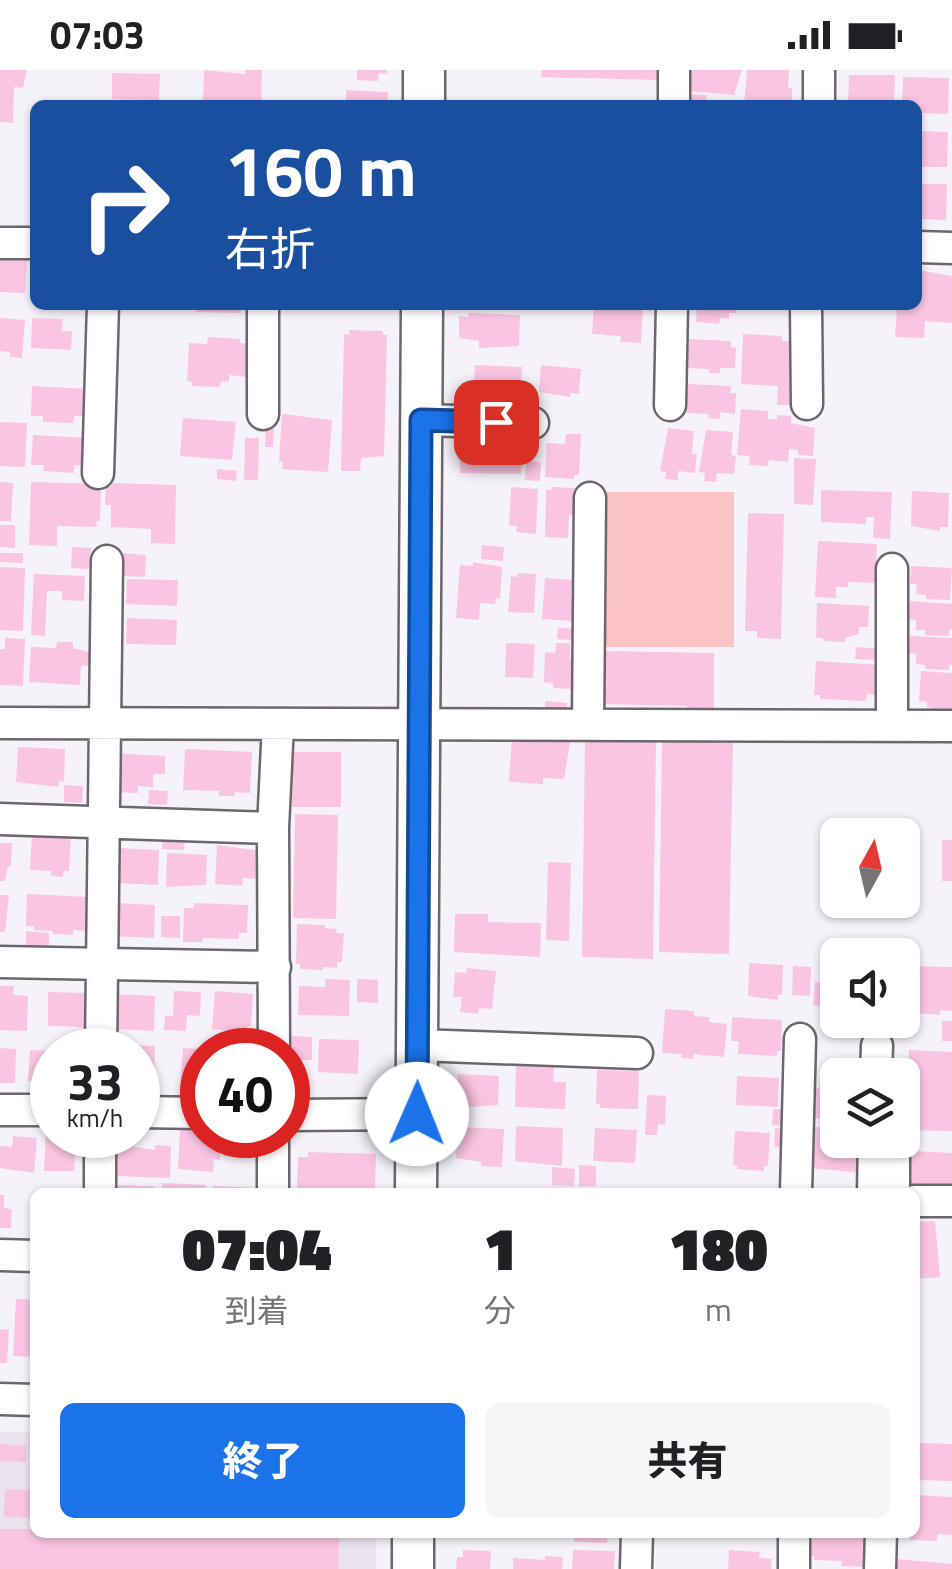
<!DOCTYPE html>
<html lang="ja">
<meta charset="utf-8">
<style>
body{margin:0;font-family:"Titillium Web","Noto Sans JP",sans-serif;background:#f6f6f6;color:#202124;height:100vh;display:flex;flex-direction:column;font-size:38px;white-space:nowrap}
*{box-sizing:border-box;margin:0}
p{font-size:32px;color:#757577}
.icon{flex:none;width:55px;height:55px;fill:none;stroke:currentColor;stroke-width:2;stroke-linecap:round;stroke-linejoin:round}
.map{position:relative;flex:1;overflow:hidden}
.panel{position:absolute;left:30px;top:1118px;width:890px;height:350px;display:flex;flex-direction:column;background:#fff;border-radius:15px;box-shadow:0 2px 8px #0004}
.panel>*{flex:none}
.top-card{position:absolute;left:30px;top:30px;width:892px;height:210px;border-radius:15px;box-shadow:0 2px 8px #0004;background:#1a4fa0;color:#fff;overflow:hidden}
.needle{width:65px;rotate:8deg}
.controls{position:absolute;left:820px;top:748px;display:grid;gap:20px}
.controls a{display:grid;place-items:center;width:100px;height:100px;border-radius:15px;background:#fff;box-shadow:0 2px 8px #0004;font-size:50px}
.speed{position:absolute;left:30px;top:958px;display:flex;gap:20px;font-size:50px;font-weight:700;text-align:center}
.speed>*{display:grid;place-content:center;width:130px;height:130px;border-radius:50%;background:#fff;box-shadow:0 2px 8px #0004;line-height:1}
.speed small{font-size:25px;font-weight:400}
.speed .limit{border:15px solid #d22;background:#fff;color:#111}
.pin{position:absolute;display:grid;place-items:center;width:85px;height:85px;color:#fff;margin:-42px;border-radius:20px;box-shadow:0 5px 15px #0006}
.me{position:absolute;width:110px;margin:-55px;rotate:1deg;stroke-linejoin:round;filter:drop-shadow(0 0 8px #0008)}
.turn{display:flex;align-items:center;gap:35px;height:210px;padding:0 30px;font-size:45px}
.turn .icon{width:130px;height:130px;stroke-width:2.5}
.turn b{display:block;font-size:70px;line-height:85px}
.eta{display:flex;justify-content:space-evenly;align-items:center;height:170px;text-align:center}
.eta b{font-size:60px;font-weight:800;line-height:70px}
.button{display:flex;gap:20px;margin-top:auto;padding:20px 30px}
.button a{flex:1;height:115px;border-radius:15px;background:#1a73e8;color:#fff;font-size:40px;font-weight:800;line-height:115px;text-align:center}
.button a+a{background:#f6f6f6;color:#202124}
.status{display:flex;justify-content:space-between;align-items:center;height:70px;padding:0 50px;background:#fff;direction:ltr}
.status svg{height:28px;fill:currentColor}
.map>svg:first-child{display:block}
</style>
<div class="status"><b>07:03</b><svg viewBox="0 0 49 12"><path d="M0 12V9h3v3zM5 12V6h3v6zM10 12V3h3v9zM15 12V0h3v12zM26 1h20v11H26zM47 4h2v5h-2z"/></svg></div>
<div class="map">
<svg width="952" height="1499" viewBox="0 0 952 1499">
<rect width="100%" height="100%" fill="#f6f2f9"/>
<path fill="#ece3f1" d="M0 1362H35V1462L376 1463V1499H0Z"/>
<path fill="#fbc3c4" d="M600 422H734V577H600Z"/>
<path fill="#fac5e2" d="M0 0H27L23 18 14 17 13 53 0 52Z
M204 0 245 4V0H262L261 35H203Z
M357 0H387V4L379 3 378 11 357 10Z
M542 0H659V10L541 7Z
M688 0H742L734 25 686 21Z
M747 0H789L788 18H792V30H787V34L761 32 760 35H744Z
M112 3 160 4 159 30 112 29Z
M849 5H895L894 35H848Z
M903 7 949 8 948 44 918 43V35H902Z
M346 20 388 22 387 35H346Z
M686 24 707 25 706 35H685Z
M918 61 948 62 947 97H918Z
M918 114H947L946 150 918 149Z
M0 188 27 189 25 223 0 222Z
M918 200 952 206V253L925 251 924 268 895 267 897 239 918 235Z
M196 235H241V243L196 242Z
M594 235H643L641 273 620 272 621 266 592 264Z
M697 235H736V243H729V249L720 248 719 254 696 252Z
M469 243 520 245 519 276 479 278V271L459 268V246L468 247Z
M0 248 25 250 22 288 10 287V282L0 281Z
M32 248 63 249 62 261H72L71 280 31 278Z
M349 260 383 261V265H387L384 386 361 388 360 401H341L344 264 349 265Z
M743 264 782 266V271H791L790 289H801L799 335H777L778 316 741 314Z
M208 267 240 269V273L249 274 247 307 229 305V312L221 311 220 317 192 316V312L187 311 189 273 207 274Z
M689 269 731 271V277L736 278 735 298H720V303H709V299L687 298Z
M475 295 522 297 520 329 503 328V336L473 331Z
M541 295 581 299 579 324 570 323V327L539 322Z
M688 314 731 316 730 323H736L735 344 720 342V349L708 348 709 344 687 343Z
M32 316 89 319 87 346H74L73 353 43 352V346H31Z
M741 339 768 341V349H777V345L791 346V353L815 358 813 386 798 385V380L789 379 788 392 769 390 768 396 749 395 750 386 737 385Z
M282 344 332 350 328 402 282 399 283 392H279Z
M183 348 236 352 232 390 180 386Z
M0 352 27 353 25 397 0 396Z
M266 357H274L273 377H265Z
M668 358 694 361 692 384H697L695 403 678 401V410L665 409 666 402 660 401Z
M706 360 733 362 731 385 736 386 734 404 717 403 716 412 704 411 705 403 699 402Z
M488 362 522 365 521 404 460 403V385H476V375L488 376Z
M566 364H581L579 405H574V409L545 407 547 373 565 374Z
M33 365 89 368 88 396 74 395V403L43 401 44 395H31Z
M245 368H259L258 410H244Z
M794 388 816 389 813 435 794 434Z
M526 391 541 392 540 411 525 410Z
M217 399 237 401 236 411 217 409Z
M0 412 13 413 11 451H0Z
M31 412 101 414 100 451H96L97 457 57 456V476L29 475Z
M112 413 176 415 175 474 151 473V459L111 457V435H105L106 417H111Z
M511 417 538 419 536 464 516 462 517 456H509Z
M552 417 575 418 574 445H569L568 468 545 467 546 420H552Z
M821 420 892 422 890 469 873 468 874 447H866V454L821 452Z
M912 421 949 423 948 457H940V461L911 456Z
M748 443 784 444 781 569 757 568V561H745Z
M0 455H15V478L0 477Z
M818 471 877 474 875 513 848 512V517H836V528L815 527Z
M482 475 504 477 503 491 481 489Z
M72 477 91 478 89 499 71 498Z
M0 483H23V493L0 492Z
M124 483 146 485 145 507 123 506Z
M473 492 502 497 500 529 496 528 495 534 480 533 479 550 456 548 460 495 473 496Z
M911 496 952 498 950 530 926 529V525L916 524 917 514H910Z
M0 497 25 498 23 561 0 560Z
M518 503 536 504 534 543 508 542 511 506 517 507Z
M34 504 85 506 84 531 62 530V521H47L45 566 31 565Z
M545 508 572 510 571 526H576L574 551 542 549Z
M127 509 178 510 177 536 126 534Z
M910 531 952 534V560H949V566L925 565V560H916V550L909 549Z
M817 533 869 536 868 557H859V564L845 568V572L823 571V568H816Z
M127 548 177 550 176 575 126 574Z
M558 558 579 559 578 571 557 569Z
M910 566 952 568V595H949V600L925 599V595L916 594V584L909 583Z
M5 568 25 569 23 616 0 615V579H5Z
M57 572H73V578L89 582V596H81L80 615 29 612 31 577 56 578Z
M506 573 535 574 533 608 505 607Z
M556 573H570V588L574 589 573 619 553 618V613L544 612 545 582 555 583Z
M856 577 879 579 878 590 855 589Z
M602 581 714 583V641L686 640 687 636 601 634Z
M816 591 881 595 879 625 867 624 866 631 820 629V625H814Z
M921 601 952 603V642L932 641 933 638 927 637V632L919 631Z
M545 631 567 633 566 643 545 642Z
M512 666 570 672 564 709 543 708V714L509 712Z
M585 670 656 671 653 889 582 887Z
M662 671 733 673 729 884 659 882Z
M18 677 65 679 64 712 59 711 58 717 16 712Z
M185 679 252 682 250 723 235 722 234 726H219V721L183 720Z
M293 682H341V737H292Z
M114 683 165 686V704H153V717L138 716V723L113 722Z
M64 715 83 716 82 733 64 732Z
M149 720 168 721 167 735 148 734Z
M295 744 338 745 336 849 293 848Z
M163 764 185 765 184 780 162 779Z
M32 765 71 767 69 801H63V807L51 806V801L30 800Z
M942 770H952V811H942Z
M0 773H12L11 796H8L5 811H0Z
M217 775 261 781 259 809 243 808 242 816 215 814Z
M117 778 159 780 158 815 116 813Z
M167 783 207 785 206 815 166 817Z
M548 792 571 793 569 871 546 870Z
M27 824 88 827 86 861 73 860V865L53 864V861L34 860V856H26Z
M0 825H9L5 862H0Z
M115 833 155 835 154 868 113 866Z
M194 833 248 835 247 863H239V869L203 868 202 872H183L184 838H194Z
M455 844H488V852L541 853 540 887 454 882Z
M161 846H180V868L161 867Z
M297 854 325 855V858L337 859 336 863H344L342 892H337V898L323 897V900L300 899V894H296Z
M26 861 49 863V881L26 880Z
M749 893 783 895 782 925H778V930L748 926Z
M822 895 838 896V933L829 932V937L813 935 815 912H821Z
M793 896 811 897 810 926 792 925Z
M902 896 952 897V941L940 940V945L902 942Z
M467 898 496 901 492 939 479 938 478 944 460 942 462 927H453L455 902 466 903Z
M325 909 350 910 349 946 298 945 299 916 325 917Z
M357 909 378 910V933L357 932Z
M0 916H14L13 925 28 926 27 961 0 960Z
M174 921 201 922 200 946 187 945 186 961 164 960 165 946H173Z
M215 921 253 924 251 956H247V962L212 959Z
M48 922 86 923V957L48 956Z
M114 924 155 926 154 961 113 959Z
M665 939 694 941V946L710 947 709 952 727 954 724 987 694 984V989L681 988 682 984 662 983Z
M732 947 782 950 781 981H777V986L738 984 739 971H731Z
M942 951H952V971H942Z
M292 966 312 967V990H292Z
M319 969 359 970 358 1004 318 1002Z
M112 974 155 976 154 1012H138V980H112Z
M0 978 16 979 15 1013H0Z
M183 978 202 979V1021L180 1019Z
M30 980 52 981V1012L28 1011Z
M909 980 952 982V1061L906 1060Z
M516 995 554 996 553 1012H566L565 1039 515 1037Z
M597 1000 639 1001 638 1039 600 1038V1034L596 1033Z
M458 1004 499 1006 498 1035 456 1038Z
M737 1006 779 1008 778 1037 736 1035Z
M812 1018 838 1019V1049L811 1048Z
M647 1025 666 1026 665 1055 658 1054 657 1065H645Z
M773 1039 789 1040 787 1056 772 1055Z
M516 1056 563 1058 562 1096 515 1091Z
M46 1057H52V1065H76L74 1101H44Z
M458 1057 504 1059 502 1097 481 1096V1092L456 1088Z
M813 1057 838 1058V1070H864L863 1103 811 1098Z
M595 1058 637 1060 635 1093 593 1091Z
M775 1058 788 1059 787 1078 774 1077Z
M180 1059 202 1060V1065L221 1067 220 1090 214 1089 213 1102 178 1099Z
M735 1061 770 1063 768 1096H764V1101L737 1099 738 1096 733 1095Z
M225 1065 246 1066 245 1087 224 1086Z
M13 1066 37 1068 34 1103 0 1098V1076L12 1077Z
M125 1075 155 1080V1075L171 1076 170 1108 113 1106 114 1081H125Z
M914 1081 952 1083V1120L906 1117 907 1086H914Z
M308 1082 376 1084 375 1119 355 1118V1122H297L298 1087H308Z
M579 1095 596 1096V1116H579Z
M552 1097 575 1099 574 1116 552 1115Z
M162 1113 206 1115V1122H162Z
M112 1115 154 1116 153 1122H112Z
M213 1116 258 1118V1122H213Z
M0 1125H4V1138L12 1139 11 1158H0Z
M935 1151 940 1207 915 1209V1152Z
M16 1229 35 1230V1287L13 1286Z
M0 1259 9 1260 7 1293H0Z
M915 1373 952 1374V1411L915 1410Z
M0 1374 26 1376V1392L0 1391Z
M5 1419 35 1420V1448L4 1447Z
M915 1425 952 1427V1465L937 1464V1471L910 1470V1462H915Z
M0 1459H35V1462H339V1499H0Z
M503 1462H521V1468H503Z
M574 1462H608L607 1473 574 1472Z
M811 1462H868L866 1497 841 1496 842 1491 814 1490V1486H810Z
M463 1480 491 1481 490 1499H456L457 1487H463Z
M573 1480 615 1481 614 1499H572Z
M729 1480 760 1482 759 1488 772 1489 771 1499H728Z
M545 1486 563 1487 562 1499H513V1488L545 1490Z
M896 1489 952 1494V1499H895Z"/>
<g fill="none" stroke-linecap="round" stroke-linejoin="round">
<g stroke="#6b676d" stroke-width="35">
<path id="street" d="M674 35V0
M819 35V0
M0 173H35
M918 177 952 178
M806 235 807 334
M670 335 672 235
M263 344V235
M421 350 533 353
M98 403 103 235
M0 653 952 656
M588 655 590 428
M892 656V499
M0 749 273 758
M0 892 275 897
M417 975 637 983
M101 980 107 491
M274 980 273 758 278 654
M876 1005 877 976
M0 1040H52
M138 1042 202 1043
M288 1045 417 1044
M100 1122V1065
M273 1122V1065
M796 1122 800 969
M873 1122 874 1070
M894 1122V1073
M915 1131H952
M0 1185 35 1186
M0 1329 35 1330
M636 1499 637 1462
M794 1499V1462
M880 1499 881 1462"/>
</g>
<g stroke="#6b676d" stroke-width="45">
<path id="secondary" d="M424 35V0
M416 1122 422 235
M413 1499V1462"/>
</g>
<use href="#street" stroke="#fff" stroke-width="30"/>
<use href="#secondary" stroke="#fff" stroke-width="40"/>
</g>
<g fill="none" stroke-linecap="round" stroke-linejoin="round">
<g stroke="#114b97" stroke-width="25">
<path id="route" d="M417 1044 421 350 496 352"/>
</g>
<use href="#route" stroke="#1a73e8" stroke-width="18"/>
</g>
</svg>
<div class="controls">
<a><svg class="needle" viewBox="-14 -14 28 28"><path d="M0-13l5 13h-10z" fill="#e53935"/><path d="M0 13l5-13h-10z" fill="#757577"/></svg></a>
<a><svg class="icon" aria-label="sound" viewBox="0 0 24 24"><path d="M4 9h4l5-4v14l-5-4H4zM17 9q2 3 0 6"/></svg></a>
<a><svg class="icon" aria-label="layers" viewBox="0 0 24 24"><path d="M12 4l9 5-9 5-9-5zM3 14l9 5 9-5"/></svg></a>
</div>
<div class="speed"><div>33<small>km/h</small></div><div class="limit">40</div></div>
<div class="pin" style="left:496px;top:352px;background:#d93025"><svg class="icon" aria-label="arrive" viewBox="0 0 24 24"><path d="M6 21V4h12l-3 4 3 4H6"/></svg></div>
<svg class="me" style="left:417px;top:1044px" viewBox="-20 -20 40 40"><circle r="19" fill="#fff"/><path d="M0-13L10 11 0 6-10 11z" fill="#1a73e8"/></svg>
<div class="top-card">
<div class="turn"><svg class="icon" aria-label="right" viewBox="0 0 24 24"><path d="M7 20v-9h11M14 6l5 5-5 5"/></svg><div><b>160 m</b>右折</div></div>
</div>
<section class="panel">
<div class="eta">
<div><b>07:04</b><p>到着</p></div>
<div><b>1</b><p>分</p></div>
<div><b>180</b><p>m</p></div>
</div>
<div class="button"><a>終了</a><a>共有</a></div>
</section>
</div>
